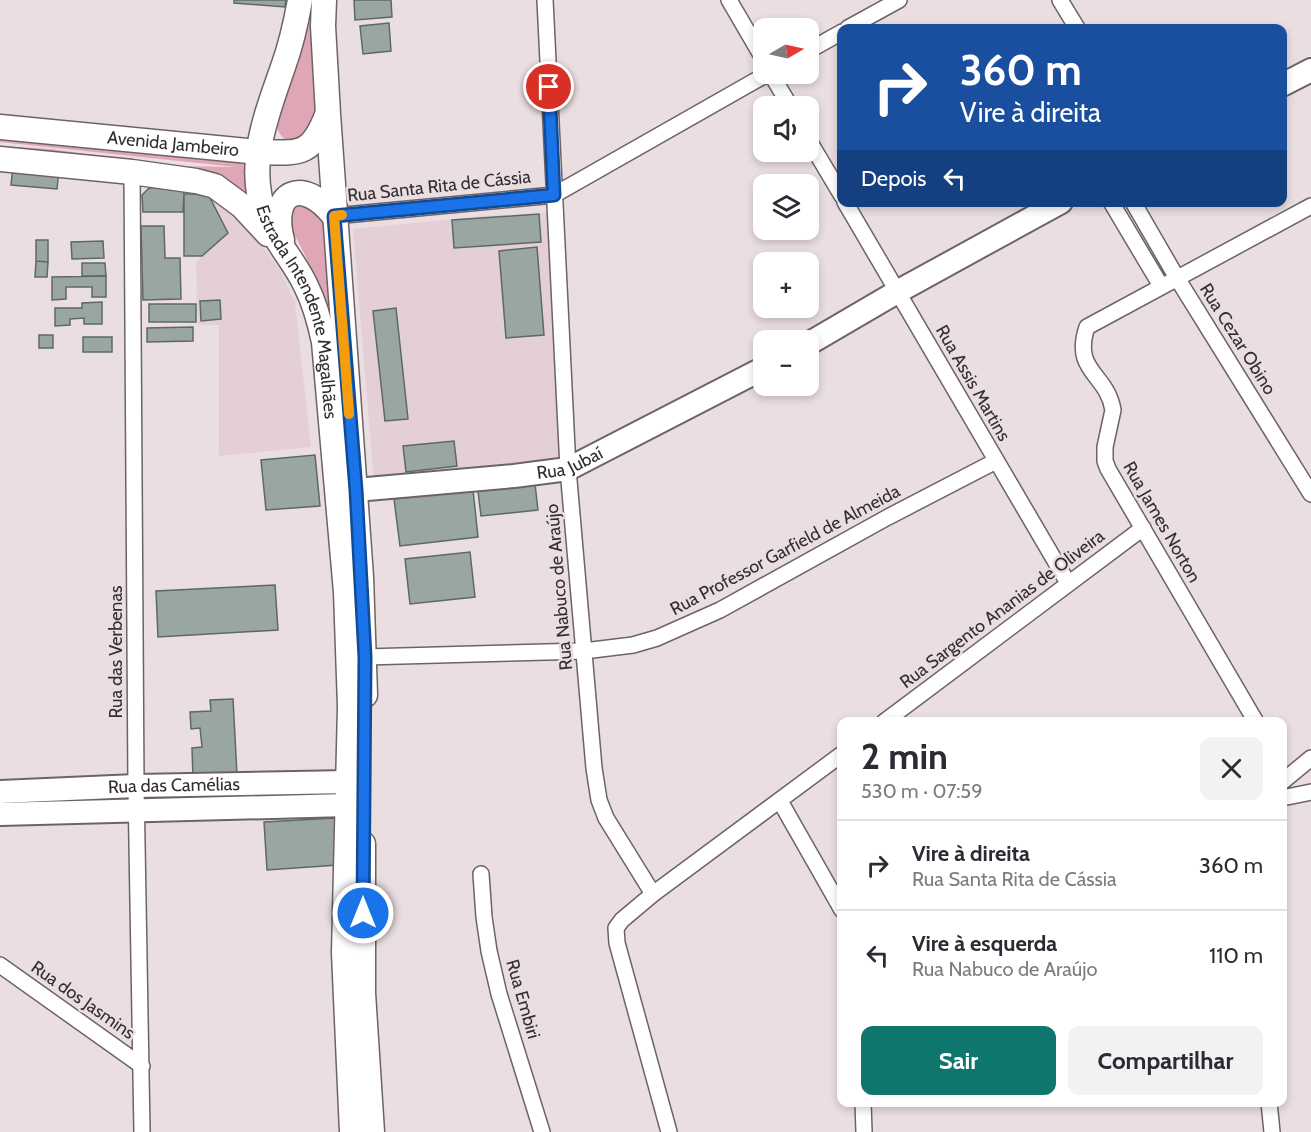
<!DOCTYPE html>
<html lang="pt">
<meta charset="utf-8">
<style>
body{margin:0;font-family:Cabin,sans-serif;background:#f2f2f3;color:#2b2b33;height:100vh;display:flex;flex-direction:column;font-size:22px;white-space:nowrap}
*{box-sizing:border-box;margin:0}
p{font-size:20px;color:#7c7c81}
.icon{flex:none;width:33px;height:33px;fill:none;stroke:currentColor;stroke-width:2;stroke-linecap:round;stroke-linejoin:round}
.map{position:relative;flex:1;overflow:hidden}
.panel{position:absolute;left:837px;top:717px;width:450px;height:390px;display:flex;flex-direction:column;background:#fff;border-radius:12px;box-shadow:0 3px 9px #0003}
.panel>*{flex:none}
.top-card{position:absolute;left:837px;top:24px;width:450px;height:183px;border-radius:12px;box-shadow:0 3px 9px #0003;background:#1a4fa0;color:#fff;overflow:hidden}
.needle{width:39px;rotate:81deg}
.buttons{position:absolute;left:753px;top:18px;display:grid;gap:12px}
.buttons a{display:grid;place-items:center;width:66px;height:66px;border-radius:12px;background:#fff;box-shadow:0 3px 9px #0003;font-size:30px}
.pin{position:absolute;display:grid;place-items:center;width:51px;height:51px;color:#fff;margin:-26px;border:3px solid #fff;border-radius:50%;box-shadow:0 2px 6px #0007}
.me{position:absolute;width:66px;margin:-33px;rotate:0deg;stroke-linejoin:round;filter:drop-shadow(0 0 4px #0008)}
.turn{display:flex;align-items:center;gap:21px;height:126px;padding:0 24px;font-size:27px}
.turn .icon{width:78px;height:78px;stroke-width:2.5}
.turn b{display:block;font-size:42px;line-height:51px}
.then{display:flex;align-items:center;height:57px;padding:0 24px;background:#0003;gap:12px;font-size:22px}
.round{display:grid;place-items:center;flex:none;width:63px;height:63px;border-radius:12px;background:#f2f2f3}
.head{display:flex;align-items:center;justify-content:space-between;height:102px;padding:0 24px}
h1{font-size:36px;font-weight:700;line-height:45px}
.action{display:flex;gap:12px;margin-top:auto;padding:12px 24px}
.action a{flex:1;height:69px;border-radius:12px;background:#0f766e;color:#fff;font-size:24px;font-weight:700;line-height:69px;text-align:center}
.action a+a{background:#f2f2f3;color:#2b2b33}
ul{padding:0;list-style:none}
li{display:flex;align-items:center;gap:18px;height:90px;padding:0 24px;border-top:2px solid #e1e1e2}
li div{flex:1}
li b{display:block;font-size:22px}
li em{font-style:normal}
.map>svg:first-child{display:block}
</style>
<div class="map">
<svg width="1311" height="1132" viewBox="0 0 1311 1132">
<rect width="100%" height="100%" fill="#eadee1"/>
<path fill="#e4cfd4" d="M208 194 232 205 280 270 295 302 311 447 219 456V325H198L196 262 228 233Z
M547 213 561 461 374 480 353 229 484 216Z"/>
<path fill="#dfa7b5" d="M319 0 316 118 308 138 287 141C282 137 277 131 276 125 274 103 310 25 319 0Z
M0 129 248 153 257 197 0 156V146L50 149 174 166 236 167 0 142Z
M309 203 327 225 334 321 304 253 290 226 289 212 298 205Z"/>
<path fill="#9aa6a4" stroke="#5d6867" stroke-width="1.5" d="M234 0H286L285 7 234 3Z
M354 0H391L392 17 355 20Z
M389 23 391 51 363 54 360 26Z
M13 166 59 170 57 189 11 185Z
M182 187 184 194 183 212H143L142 195 149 188Z
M184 194H208L228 233 202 256H184Z
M539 214 541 242 454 248 452 220Z
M141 226H164L165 258H180L181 299 143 300Z
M36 240H48V262L36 261Z
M103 241 104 258 72 259 71 242Z
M537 247 544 335 506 338 499 251Z
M36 261 48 262 47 277H35Z
M82 263H105L106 276H82Z
M106 276V297H92V287H66V299L52 300V277Z
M220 300 221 319 201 321 200 301Z
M102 302V324H84V318L70 319V325L55 326V308H82V303Z
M149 304H196V322H149Z
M396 308 408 419 385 421 373 311Z
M193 327V341L147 342V328Z
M39 335H53V348H39Z
M83 337H112V352H83Z
M454 441 457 466 406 472 403 446Z
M315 455 320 506 266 510 261 460Z
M535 484 538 510 481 516 478 491Z
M473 490 478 537 400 546 394 499Z
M470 552 475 597 410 604 405 559Z
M275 585 278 630 158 637 156 591Z
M233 699 237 775 193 778 192 748 202 747 200 728 191 729 190 712 211 711 210 700Z
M335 818 338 865 267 870 264 822Z"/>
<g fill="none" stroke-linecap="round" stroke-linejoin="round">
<g stroke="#6d6365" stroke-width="18">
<path id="street" d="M545 0 568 469 594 768 599 800 606 818 653 894
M729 0 764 60
M1060 0 1077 28
M848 28 899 0
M808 51 842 32
M771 74 790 106
M808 139 842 196
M132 172 136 786 142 1132
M845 202 1068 583
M1111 202 1161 286
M1133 202 1177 278 1311 494
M334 216 554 195 767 74
M365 657 584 651 633 645 657 638 720 610 888 517 996 461
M884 722 1143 528
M1256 722 1108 469 1105 461V447L1113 410C1107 373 1072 372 1087 327L1311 206
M1282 782 1311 758
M1282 798 1311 792
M780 801 842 910
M481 874 484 917 489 951 499 994 542 1132
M0 965 142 1066
M863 1102 864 1132
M1269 1102 1272 1132
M669 1132 617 943 616 928 622 920 653 894 842 754"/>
</g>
<g stroke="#6d6365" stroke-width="26">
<g id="secondary">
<path d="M1282 85 1311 70"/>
<path d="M808 344 897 292 1061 202"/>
<path id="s1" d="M356 490 514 476 568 469 764 368"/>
<path id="s2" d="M0 792 136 786 348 782"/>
<path d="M0 814 347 805"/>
</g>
</g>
<g stroke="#6d6365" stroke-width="27">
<g id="primary">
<path id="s3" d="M300 0C296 23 291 45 283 67 266 116 245 167 266 218 276 243 295 262 306 286 315 304 320 323 324 342L346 592 350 706 344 953 352 1132"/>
<path d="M324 0 323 26 328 114 361 577 365 695"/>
<path id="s4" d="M0 127 258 152C299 153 311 157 327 115"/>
<path d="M0 159 132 172 196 181 215 186 242 206 268 234"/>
<path d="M282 240C269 191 303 176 334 216"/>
<path d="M363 844V993L372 1132"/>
</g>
</g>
<use href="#street" stroke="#fff" stroke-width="15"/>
<use href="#secondary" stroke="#fff" stroke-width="22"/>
<use href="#primary" stroke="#fff" stroke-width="24"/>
</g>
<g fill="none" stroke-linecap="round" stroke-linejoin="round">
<g stroke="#114b97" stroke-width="15">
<path id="route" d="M363 913 365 657 356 490 334 216 554 195 549 87"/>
</g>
<use href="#route" stroke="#1a73e8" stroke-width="10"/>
<path stroke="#f59e0b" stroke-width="10" d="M342 215 334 216 349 414"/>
</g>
<g text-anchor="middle" stroke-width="5" stroke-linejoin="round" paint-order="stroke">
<g font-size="18" fill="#332f30" stroke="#eadee1">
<text dy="6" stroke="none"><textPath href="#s4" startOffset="174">Avenida Jambeiro</textPath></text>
<text transform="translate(439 186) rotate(-6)" y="6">Rua Santa Rita de Cássia</text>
<text dy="6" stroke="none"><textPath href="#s3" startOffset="326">Estrada Intendente Magalhães</textPath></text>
<text transform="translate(1238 339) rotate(58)" y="6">Rua Cezar Obino</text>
<text transform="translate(973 383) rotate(60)" y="6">Rua Assis Martins</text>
<text dy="6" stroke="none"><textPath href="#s1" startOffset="216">Rua Jubaí</textPath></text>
<text transform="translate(1162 522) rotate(60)" y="6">Rua James Norton</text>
<text transform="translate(785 550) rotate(-28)" y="6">Rua Professor Garfield de Almeida</text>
<text transform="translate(559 587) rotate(-95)" y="6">Rua Nabuco de Araújo</text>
<text transform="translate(1002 609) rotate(-37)" y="6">Rua Sargento Ananias de Oliveira</text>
<text transform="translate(116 652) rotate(-90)" y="6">Rua das Verbenas</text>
<text dy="6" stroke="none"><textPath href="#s2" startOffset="174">Rua das Camélias</textPath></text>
<text transform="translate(523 999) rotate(74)" y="6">Rua Embiri</text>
<text transform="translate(83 1000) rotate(35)" y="6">Rua dos Jasmins</text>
</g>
</g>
</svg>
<div class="buttons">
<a><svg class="needle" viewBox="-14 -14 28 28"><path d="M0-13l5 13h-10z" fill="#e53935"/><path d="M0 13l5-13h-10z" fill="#7c7c81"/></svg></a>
<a><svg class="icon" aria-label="sound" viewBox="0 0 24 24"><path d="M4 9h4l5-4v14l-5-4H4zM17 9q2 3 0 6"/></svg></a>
<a><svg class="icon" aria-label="layers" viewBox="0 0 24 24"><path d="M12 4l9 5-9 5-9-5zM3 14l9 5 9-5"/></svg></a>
<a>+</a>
<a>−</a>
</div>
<div class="pin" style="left:549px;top:87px;background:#d93025"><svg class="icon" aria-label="arrive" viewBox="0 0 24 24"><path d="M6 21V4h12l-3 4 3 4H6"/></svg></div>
<svg class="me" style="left:363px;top:913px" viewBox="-20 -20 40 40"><circle r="17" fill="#1a73e8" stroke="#fff" stroke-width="3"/><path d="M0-11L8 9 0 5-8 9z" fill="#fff"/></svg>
<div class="top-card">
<div class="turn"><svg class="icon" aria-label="right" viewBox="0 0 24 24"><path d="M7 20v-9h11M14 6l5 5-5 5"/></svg><div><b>360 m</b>Vire à direita</div></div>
<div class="then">Depois<svg class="icon" aria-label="left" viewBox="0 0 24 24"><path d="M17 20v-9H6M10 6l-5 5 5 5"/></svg></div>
</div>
<section class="panel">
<div class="head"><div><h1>2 min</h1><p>530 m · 07:59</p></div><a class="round"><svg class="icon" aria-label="close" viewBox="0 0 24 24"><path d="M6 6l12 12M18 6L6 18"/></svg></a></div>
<ul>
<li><svg class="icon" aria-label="right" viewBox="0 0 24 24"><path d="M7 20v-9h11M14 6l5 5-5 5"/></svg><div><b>Vire à direita</b><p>Rua Santa Rita de Cássia</p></div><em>360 m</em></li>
<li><svg class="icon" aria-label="left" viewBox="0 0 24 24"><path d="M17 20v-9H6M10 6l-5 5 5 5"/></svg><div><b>Vire à esquerda</b><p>Rua Nabuco de Araújo</p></div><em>110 m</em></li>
</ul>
<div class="action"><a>Sair</a><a>Compartilhar</a></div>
</section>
</div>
